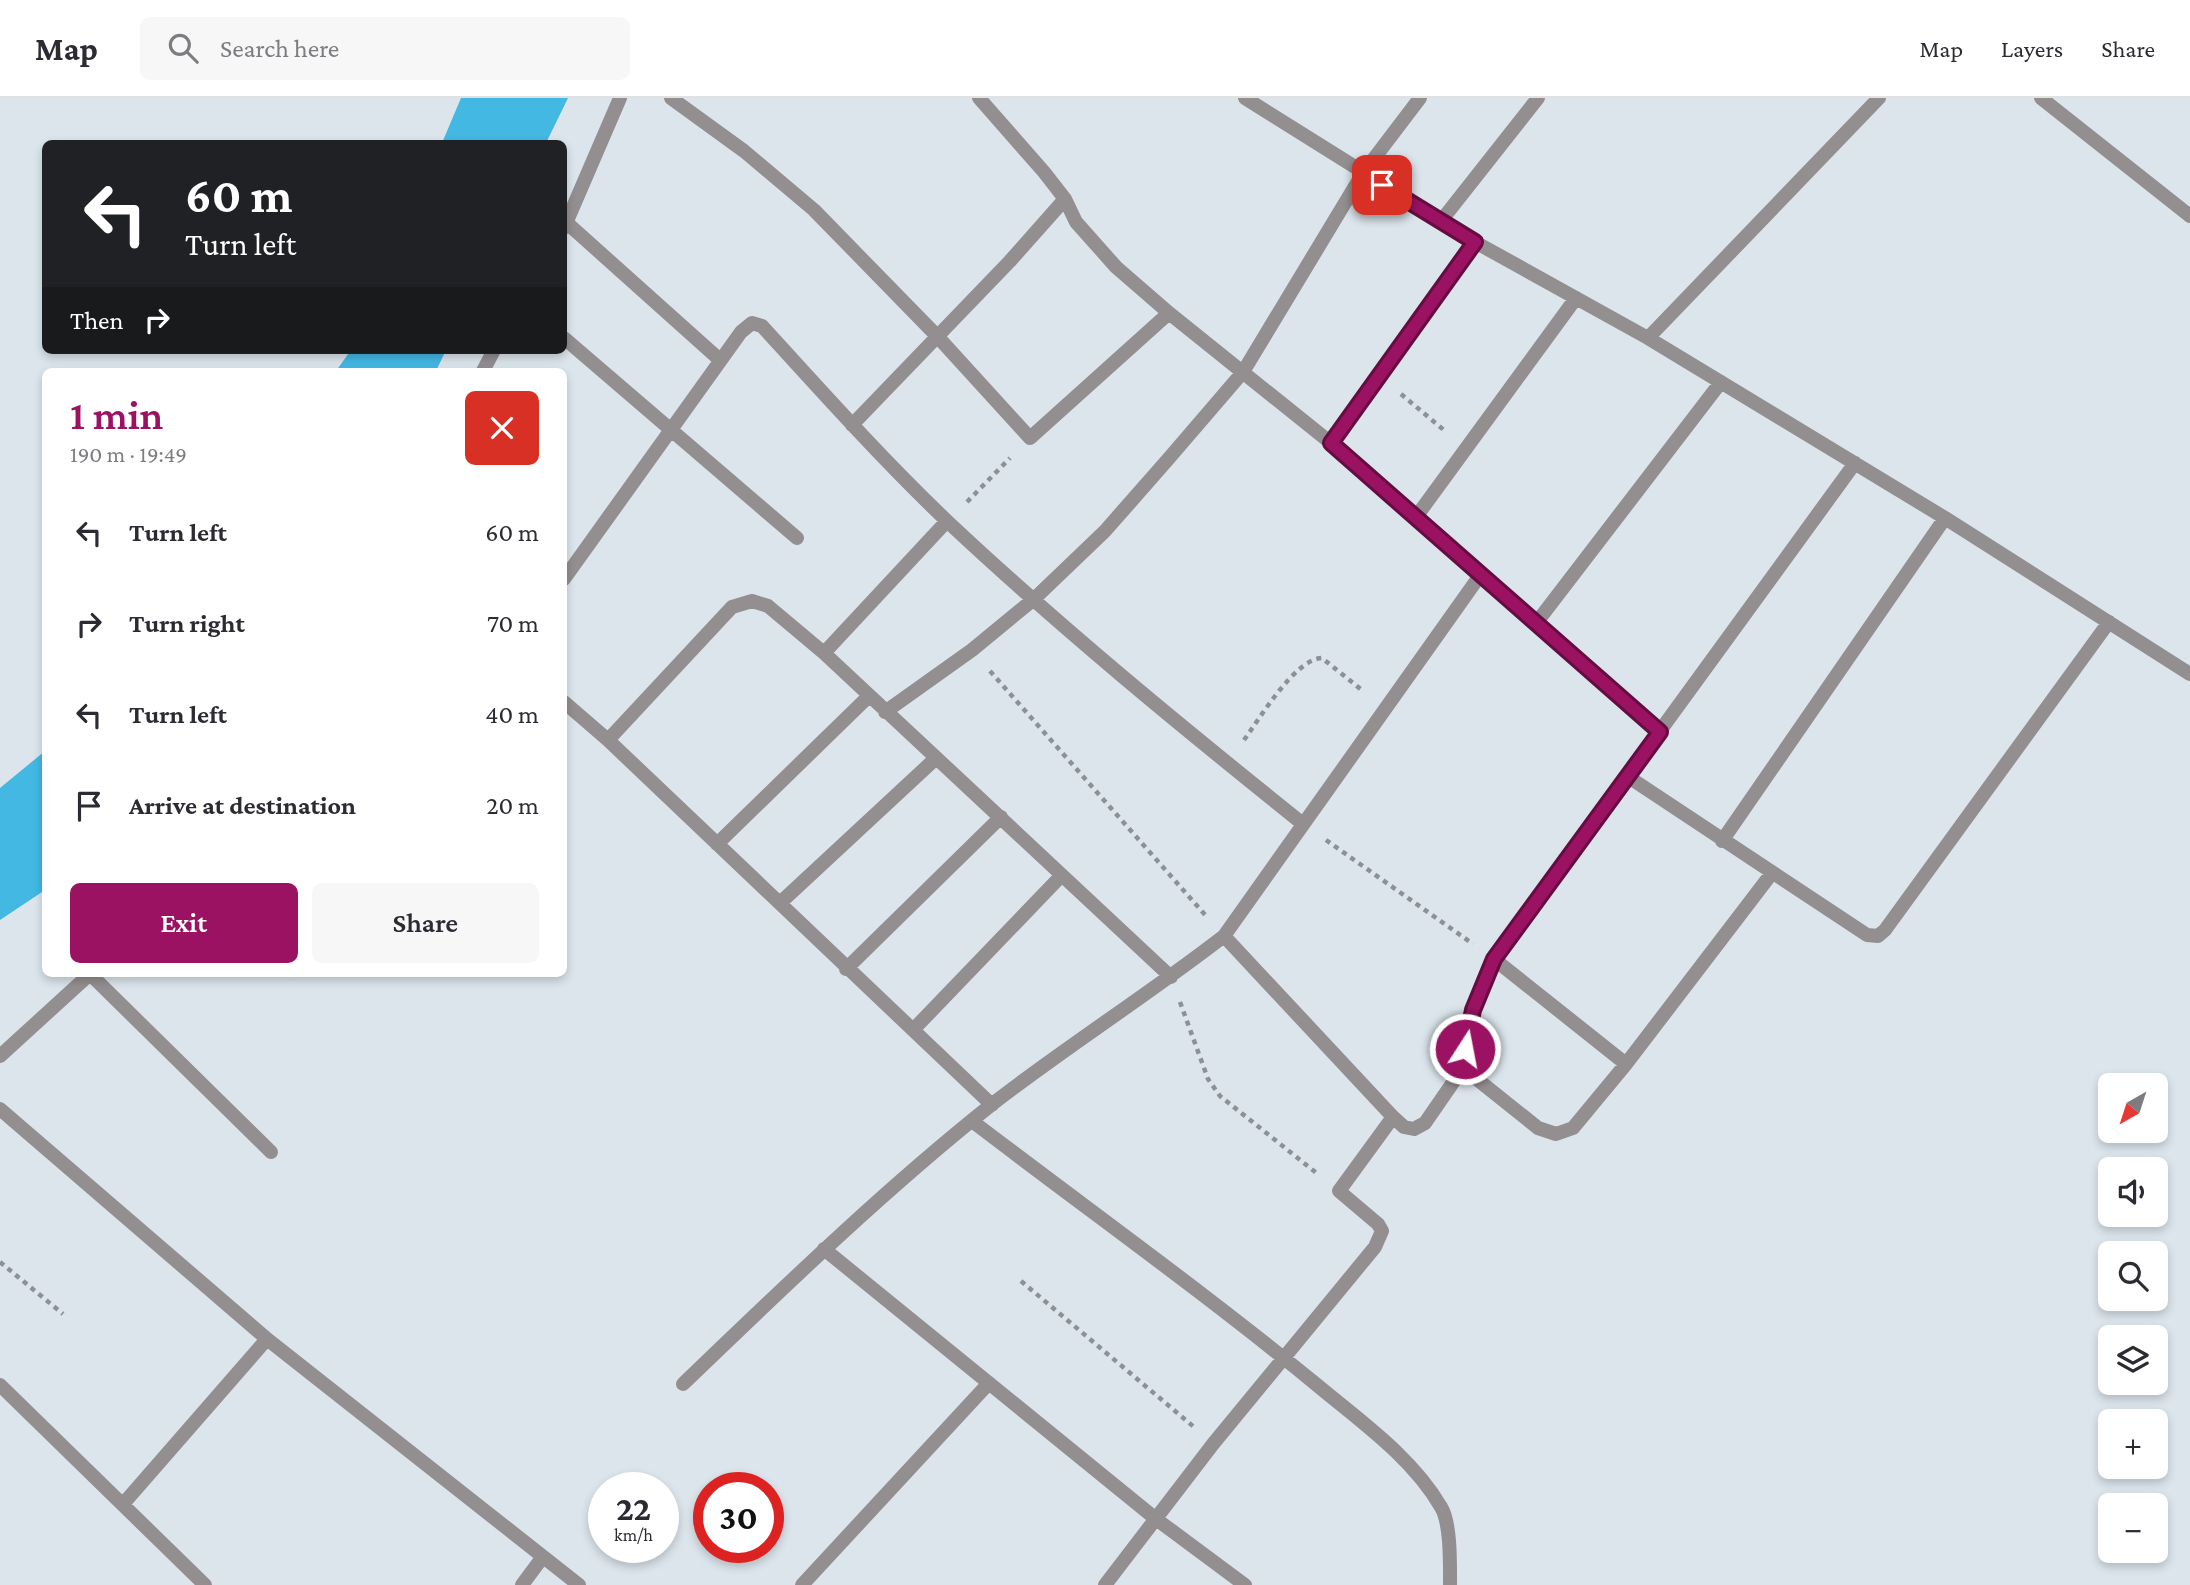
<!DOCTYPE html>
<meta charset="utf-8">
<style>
body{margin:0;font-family:"Crimson Pro",serif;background:#f7f7f7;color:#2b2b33;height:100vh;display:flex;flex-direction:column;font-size:26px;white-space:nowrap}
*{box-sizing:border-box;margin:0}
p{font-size:23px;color:#7c7c81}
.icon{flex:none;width:38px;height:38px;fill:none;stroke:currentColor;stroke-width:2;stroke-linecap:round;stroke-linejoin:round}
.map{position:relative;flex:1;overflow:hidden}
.drawer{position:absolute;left:42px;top:270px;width:525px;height:609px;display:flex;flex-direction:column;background:#fff;border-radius:10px;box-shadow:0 4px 10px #0003}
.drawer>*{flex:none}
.guide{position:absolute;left:42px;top:42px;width:525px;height:214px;border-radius:10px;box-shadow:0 4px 10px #0003;background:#202124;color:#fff;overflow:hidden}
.needle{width:46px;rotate:219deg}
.buttons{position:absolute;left:2098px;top:975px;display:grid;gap:14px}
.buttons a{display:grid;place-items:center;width:70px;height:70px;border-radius:10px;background:#fff;box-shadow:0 4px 10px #0003;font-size:35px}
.speed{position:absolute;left:588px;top:1374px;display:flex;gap:14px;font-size:35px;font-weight:700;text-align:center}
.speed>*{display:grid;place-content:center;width:91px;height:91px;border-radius:50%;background:#fff;box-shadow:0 4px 10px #0003;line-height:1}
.speed small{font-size:18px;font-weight:400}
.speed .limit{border:10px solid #d22;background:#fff;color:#111}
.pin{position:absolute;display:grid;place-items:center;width:60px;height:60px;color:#fff;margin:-30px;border-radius:14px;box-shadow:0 4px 10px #0006}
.me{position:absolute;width:77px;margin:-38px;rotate:11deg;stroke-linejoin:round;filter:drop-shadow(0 0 5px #0008)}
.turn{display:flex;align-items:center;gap:24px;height:147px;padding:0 28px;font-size:32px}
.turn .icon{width:91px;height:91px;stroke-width:2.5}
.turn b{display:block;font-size:49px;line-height:60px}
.then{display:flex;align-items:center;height:66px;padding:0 28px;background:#0003;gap:14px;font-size:26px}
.round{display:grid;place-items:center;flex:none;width:74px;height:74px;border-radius:10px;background:#f7f7f7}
.overview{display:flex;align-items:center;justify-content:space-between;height:119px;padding:0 28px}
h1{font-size:42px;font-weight:600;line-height:52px;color:#9b1263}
.primary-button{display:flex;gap:14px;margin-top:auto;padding:14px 28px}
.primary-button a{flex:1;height:80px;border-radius:10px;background:#9b1263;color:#fff;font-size:28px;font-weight:600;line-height:80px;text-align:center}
.primary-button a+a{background:#f7f7f7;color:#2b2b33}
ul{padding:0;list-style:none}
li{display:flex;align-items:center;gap:21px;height:91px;padding:0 28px}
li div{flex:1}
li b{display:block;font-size:26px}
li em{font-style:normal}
header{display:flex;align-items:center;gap:42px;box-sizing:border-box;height:98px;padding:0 35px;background:#fff;border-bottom:2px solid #e1e1e2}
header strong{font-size:33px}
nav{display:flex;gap:38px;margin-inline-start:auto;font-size:24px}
.search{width:490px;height:63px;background:#f7f7f7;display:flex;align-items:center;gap:18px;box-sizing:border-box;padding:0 24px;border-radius:10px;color:#7c7c81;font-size:26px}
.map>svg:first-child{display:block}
</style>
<header>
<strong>Map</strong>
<div class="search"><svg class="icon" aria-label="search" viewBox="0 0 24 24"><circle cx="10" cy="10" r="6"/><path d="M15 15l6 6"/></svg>Search here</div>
<nav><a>Map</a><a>Layers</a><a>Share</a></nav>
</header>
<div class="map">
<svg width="2190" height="1487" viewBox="0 0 2190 1487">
<rect width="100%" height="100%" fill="#dce5ec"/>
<path fill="#42b8e3" d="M461 0H568L546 45H442Z
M351 252H446L436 273H336Z
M45 653V792L0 822V690Z"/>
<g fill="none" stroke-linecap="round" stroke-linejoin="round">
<path stroke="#8b9196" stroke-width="4.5" stroke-dasharray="5 5" stroke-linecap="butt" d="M1401 296 1445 333
M967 404 1010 360
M990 573 1207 819
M1244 642C1260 620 1295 561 1322 560L1363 593
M1326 742 1473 846
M1180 904 1208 981 1220 998 1319 1077
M0 1164 63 1216
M1021 1183 1194 1329"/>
<path stroke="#938e8f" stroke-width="14" d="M671 0 744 53 814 112 937 238 1030 340 1169 215
M979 0 1044 74 1065 101 1076 124 1116 169 1169 215 1331 345 1660 633
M1245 0 1475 144 1648 240 1879 0
M2041 0 2190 118
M1441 123 1538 0
M567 125 720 262
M564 240 797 440
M1648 240 1945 420 2190 576
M852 327 1010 163 1065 101
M1331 345 1475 144
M1416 419 1576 200
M564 481 741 234 752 225 762 228C823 295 883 362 948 424 1061 530 1182 629 1303 726
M1537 524 1721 284
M824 555 947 423
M564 604 608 642 992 1007
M885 614 972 552 1034 501 1105 433 1170 359 1243 274 1363 75 1420 0
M608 642 732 509 752 503 768 508 824 555 1171 879
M1627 678 1867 837 1878 838 1885 832 2109 524
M1722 743 1945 420
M717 746 869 598
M780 805 935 661
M1224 838 1393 1019 1404 1029 1414 1031 1425 1025 1463 970 1473 912 1494 861 1855 365
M1494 861 1626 966
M846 871 1001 719
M90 876 271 1054
M913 932 1061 778
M1463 970 1538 1030 1556 1036 1573 1030 1626 966 1772 775
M0 1011 267 1241 579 1487
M972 1023C1087 1111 1205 1195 1317 1287 1360 1323 1412 1359 1441 1409 1451 1425 1450 1467 1450 1487
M824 1151 1156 1421 1245 1487
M683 1286C783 1190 883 1093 991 1007 1067 948 1148 897 1224 838L1481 476
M0 1287 205 1487
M124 1405 267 1241
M522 1487 542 1460
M802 1487 989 1285
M1105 1487 1213 1346 1375 1149 1382 1133 1378 1126 1339 1093 1393 1019"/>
<path stroke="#938e8f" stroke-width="14" d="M564 130 620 0
M483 273 494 252
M0 958 91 875"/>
</g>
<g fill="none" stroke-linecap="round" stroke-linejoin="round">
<g stroke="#650c40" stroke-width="18">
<path id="route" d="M1382 87 1475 144 1331 345 1660 634 1494 861 1473 912 1465 951"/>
</g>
<use href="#route" stroke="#9b1263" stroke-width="12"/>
</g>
</svg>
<div class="buttons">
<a><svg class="needle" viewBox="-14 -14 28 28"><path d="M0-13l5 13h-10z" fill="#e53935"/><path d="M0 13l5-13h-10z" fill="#7c7c81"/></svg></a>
<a><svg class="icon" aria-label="sound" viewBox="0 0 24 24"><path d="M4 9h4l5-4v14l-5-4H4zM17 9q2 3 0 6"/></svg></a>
<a><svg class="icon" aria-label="search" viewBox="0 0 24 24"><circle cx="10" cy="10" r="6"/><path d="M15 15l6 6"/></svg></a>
<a><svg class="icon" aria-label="layers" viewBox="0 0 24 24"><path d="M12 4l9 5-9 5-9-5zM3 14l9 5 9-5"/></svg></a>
<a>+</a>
<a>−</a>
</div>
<div class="speed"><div>22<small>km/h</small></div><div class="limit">30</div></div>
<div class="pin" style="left:1382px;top:87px;background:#d93025"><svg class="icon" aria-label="arrive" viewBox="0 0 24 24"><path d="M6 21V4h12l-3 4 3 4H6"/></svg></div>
<svg class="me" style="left:1465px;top:951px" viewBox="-20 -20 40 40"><circle r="17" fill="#9b1263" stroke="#fff" stroke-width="3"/><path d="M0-11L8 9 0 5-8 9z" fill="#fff"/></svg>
<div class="guide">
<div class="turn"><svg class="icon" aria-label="left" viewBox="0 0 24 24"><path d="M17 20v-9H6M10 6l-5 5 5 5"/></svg><div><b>60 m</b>Turn left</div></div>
<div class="then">Then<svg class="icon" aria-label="right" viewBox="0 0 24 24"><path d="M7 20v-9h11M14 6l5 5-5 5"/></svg></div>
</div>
<section class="drawer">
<div class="overview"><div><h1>1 min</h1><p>190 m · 19:49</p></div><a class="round" style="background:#d93025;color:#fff"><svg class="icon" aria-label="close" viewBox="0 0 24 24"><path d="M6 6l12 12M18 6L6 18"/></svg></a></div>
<ul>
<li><svg class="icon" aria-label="left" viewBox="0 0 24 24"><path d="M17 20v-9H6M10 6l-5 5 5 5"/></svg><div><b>Turn left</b></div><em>60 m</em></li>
<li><svg class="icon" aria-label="right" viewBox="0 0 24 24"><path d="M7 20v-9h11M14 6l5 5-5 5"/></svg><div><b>Turn right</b></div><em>70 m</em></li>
<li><svg class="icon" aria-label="left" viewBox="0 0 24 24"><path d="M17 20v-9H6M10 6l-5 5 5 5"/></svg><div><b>Turn left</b></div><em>40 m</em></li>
<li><svg class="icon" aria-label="arrive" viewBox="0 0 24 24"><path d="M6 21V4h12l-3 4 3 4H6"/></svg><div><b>Arrive at destination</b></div><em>20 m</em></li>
</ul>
<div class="primary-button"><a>Exit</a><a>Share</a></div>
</section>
</div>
